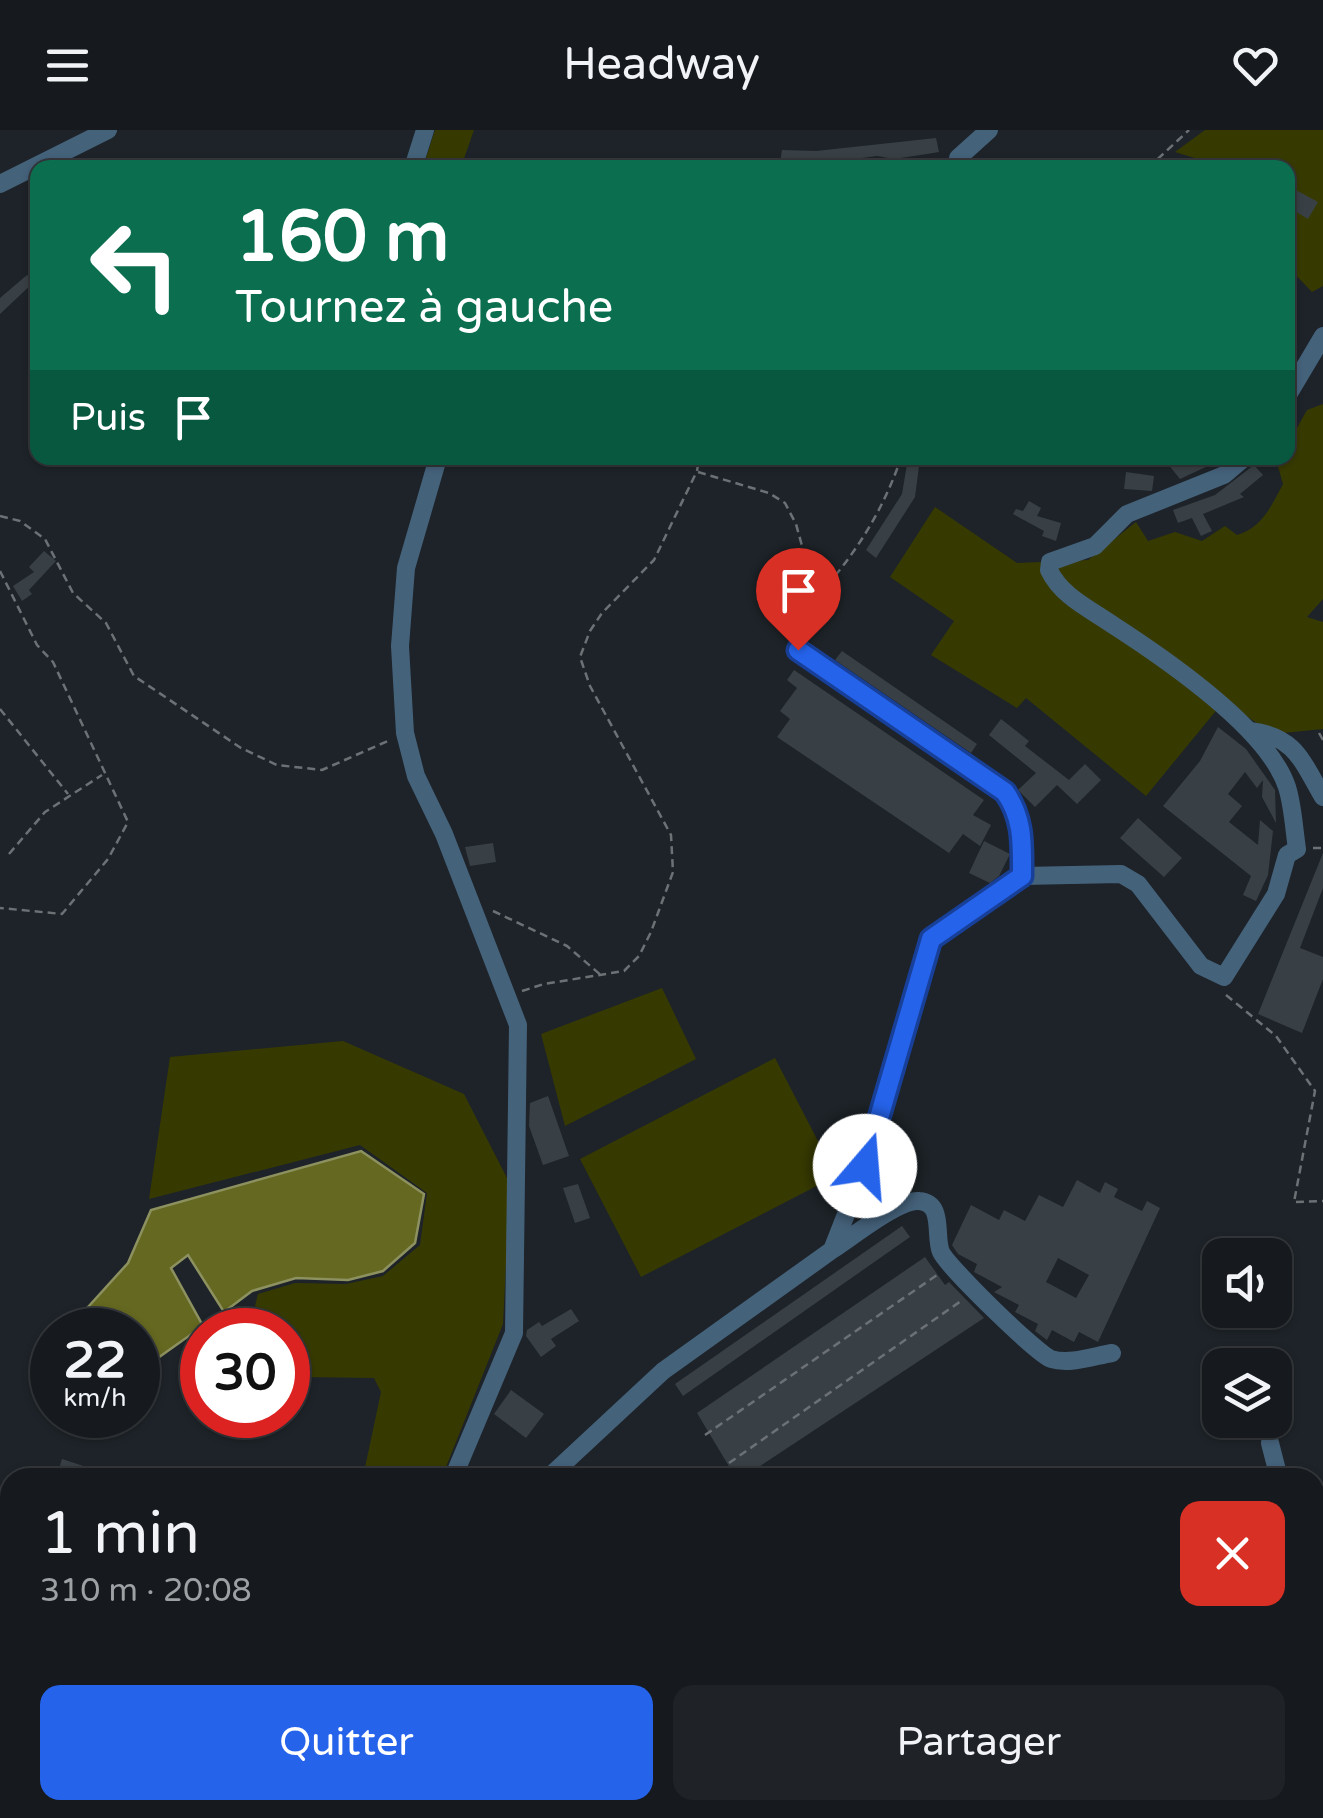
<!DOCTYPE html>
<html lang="fr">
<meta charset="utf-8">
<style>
body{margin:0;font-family:"Varela Round",sans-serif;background:#1f2327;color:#f1f3f6;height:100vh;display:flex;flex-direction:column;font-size:38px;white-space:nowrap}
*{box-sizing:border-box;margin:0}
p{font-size:32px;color:#9ea1a4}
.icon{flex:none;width:55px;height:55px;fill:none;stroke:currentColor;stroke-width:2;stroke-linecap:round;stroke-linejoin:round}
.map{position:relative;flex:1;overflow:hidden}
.details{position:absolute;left:0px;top:1338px;width:1325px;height:352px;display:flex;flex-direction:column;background:#161a1e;border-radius:30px 30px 0 0;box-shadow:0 2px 8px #0004,0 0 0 2px #35383c}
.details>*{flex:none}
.banner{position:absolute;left:30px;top:30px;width:1265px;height:305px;border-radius:20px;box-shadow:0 2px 8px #0004,0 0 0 2px #35383c;background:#0b6e4f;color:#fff;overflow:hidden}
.fabs{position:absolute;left:1202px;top:1108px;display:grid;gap:20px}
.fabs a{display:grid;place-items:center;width:90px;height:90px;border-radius:20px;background:#161a1e;box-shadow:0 2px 8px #0004,0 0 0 2px #35383c;font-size:50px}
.speed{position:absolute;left:30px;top:1178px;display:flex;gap:20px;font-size:50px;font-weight:700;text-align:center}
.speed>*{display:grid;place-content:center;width:130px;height:130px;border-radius:50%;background:#161a1e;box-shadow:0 2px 8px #0004,0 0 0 2px #35383c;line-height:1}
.speed small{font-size:25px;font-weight:400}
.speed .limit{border:15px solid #d22;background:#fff;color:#111}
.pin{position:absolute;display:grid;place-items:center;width:85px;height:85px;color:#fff;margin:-102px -42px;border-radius:50% 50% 50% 0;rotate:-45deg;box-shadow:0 0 10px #0007}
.pin .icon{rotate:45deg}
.me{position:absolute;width:110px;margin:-55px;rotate:18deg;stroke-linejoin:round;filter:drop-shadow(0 0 8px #0008)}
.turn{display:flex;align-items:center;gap:35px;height:210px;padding:0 40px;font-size:45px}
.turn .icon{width:130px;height:130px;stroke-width:2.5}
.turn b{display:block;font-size:70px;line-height:85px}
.then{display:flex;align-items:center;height:95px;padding:0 40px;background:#0003;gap:20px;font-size:38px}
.round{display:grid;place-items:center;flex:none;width:105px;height:105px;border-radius:20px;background:#1f2327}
.headline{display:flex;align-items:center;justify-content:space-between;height:170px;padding:0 40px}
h1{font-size:60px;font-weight:600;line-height:75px}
.button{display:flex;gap:20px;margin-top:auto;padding:20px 40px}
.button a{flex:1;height:115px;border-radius:20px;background:#2563eb;color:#fff;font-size:40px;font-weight:600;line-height:115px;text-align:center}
.button a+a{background:#1f2327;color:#f1f3f6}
header{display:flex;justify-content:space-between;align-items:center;height:130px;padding:0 40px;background:#161a1e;font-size:45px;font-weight:600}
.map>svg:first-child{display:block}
</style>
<header><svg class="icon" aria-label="menu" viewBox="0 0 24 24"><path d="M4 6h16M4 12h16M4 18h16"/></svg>Headway<svg class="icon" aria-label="heart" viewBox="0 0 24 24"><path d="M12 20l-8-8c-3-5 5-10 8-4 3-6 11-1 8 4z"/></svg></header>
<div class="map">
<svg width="1323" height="1688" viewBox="0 0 1323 1688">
<rect width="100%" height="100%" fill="#1d2328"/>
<path fill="#373a00" d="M435 0H474L461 37H423Z
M1205 0H1323V156L1312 162 1288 137V38L1207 37 1201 30 1175 22Z
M1323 274V469L1307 487 1323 492V599L1273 604 1224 571 1146 666 1026 568 1017 578 931 525 954 491 890 447 935 377 1017 433 1088 430 1136 392 1148 411 1175 402 1202 411 1225 396 1237 405C1263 397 1271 376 1283 354L1277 333 1280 328H1288V314L1307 280Z
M662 858 696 929 565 996 541 904Z
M343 911 464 964 510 1054 503 1194 442 1347H363L381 1262 374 1248 301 1247 288 1230V1200H267L255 1176 258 1164 295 1153 346 1154 383 1146 420 1115 427 1063 360 1015 149 1069 170 927Z
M775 928 836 1046 641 1147 580 1029Z"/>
<path fill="#646820" stroke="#8d9160" stroke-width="2.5" d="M361 1021 424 1064 415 1113 383 1141 348 1150 296 1148 252 1161 224 1182 188 1125 171 1138 203 1196 138 1242V1200H89L79 1187 128 1133 151 1080Z"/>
<path fill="#394045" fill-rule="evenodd" d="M936 8 939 22 927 24 894 29 877 26 809 35 780 33 782 20 816 21Z
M1296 60 1318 72 1308 89 1288 77Z
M27 145 34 152 0 184V168Z
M908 328H920L915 367 876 428 866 420 902 364Z
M1163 328H1225L1180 349Z
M1254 335 1263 345 1240 364 1244 367 1203 384 1212 401 1201 406 1192 388 1178 393 1173 380 1215 365Z
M1126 342 1154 346 1152 361 1124 359Z
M1029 371 1041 378 1037 386 1061 393 1056 411 1042 406 1044 401 1013 384 1016 379 1023 381Z
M44 421 56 431 29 460 32 464 22 471 13 456 34 442 29 437Z
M842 521 977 614 971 623 835 530Z
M794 540 984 670 973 685 991 695 980 716 963 704 949 723 777 607 790 589 780 581 797 558 787 550Z
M1001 589 1029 611 1025 616 1069 650 1085 634 1101 650 1077 674 1057 655 1035 677 1018 660 1036 643 989 605Z
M1218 597 1246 619 1275 660 1276 693 1262 667 1263 650 1257 658 1245 642 1228 664 1242 676 1229 692 1258 715 1260 690 1273 701 1268 745 1256 771 1243 765 1251 746 1163 676 1200 631Z
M1138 688 1182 728 1164 747 1120 708Z
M984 711 1010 724 999 746 990 753 969 743Z
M493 713 496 732 470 736 465 717Z
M1323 723V758L1300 818 1323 827V849L1302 903 1258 884Z
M548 966 569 1026 543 1035 529 996 530 973Z
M1077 1050 1100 1063 1105 1052 1118 1059 1114 1067 1142 1081 1147 1071 1160 1078 1098 1212 1079 1202 1074 1212 1052 1200 1047 1210 1035 1201 1038 1194 1015 1182 1019 1175 994 1162 1002 1157 974 1142 977 1134 958 1124 952 1115 971 1075 999 1090 1004 1080 1025 1091 1039 1065 1063 1077ZM1058 1128 1089 1145 1076 1168 1046 1152Z
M578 1054 590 1088 575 1093 563 1058Z
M902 1096 910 1107 683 1266 675 1254Z
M925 1127 945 1155 949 1152 984 1188 742 1348H736L697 1283Z
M571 1179 579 1191 551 1209 556 1216 541 1227 526 1206 527 1200 539 1192 542 1196Z
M511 1260 544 1284 526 1308 494 1284Z
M62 1329 111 1345 110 1348H56Z"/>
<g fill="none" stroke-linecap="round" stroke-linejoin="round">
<path stroke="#6c7176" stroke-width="2.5" stroke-dasharray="8 5" stroke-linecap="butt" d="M1148 38 1189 0
M698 342 769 363 785 373 796 394 810 445 800 483C846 440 881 387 901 328
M0 386 20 391 45 409 73 463 106 493 134 546 241 618 277 635 322 640 390 610
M0 441 37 515 53 532 128 692 108 729 62 784 0 778
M0 579 68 664
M1319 603 1323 610
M1313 718H1323
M9 724 45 682 102 645
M493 781 567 816 602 846
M522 861 544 854 624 841 639 826 651 802 673 742 671 705 590 556 580 527 590 501 602 483 654 430 697 341 699 328
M1226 865 1276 906 1315 961 1294 1072 1323 1071
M705 1305 937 1145
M729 1333 961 1171
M1315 1574 1323 1575
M51 1688 57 1680"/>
<path stroke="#45627b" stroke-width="18" d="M958 28 989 0
M413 38 425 0
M0 54 108 0
M1288 265 1323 206
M438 328 406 438 400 516 405 603 416 646 444 704 518 895 514 1203 453 1348
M1250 601C1295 606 1302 631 1323 667
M1022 746 1121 744 1138 754 1201 836 1224 847 1276 764 1287 725 1297 719C1294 699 1293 676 1287 657 1268 599 1164 528 1113 495 1090 479 1061 466 1049 440L1050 432 1095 416 1127 384 1224 345 1244 328
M832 1120C851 1108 899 1069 919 1071 945 1073 934 1106 941 1122 948 1137 1036 1223 1051 1229 1070 1235 1094 1226 1112 1223
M1270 1313 1279 1348
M548 1348 663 1241 832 1120 865 1036 931 809 1022 746C1023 714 1024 689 1005 662L798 520
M1315 1405 1323 1417
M0 1644 10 1640
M1315 1663 1323 1660
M601 1680 605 1688
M1144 1680 1203 1688
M1037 1688 1048 1680
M1231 1688 1265 1680"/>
</g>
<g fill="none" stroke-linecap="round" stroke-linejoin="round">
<g stroke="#184099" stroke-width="25">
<path id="route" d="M798 520 1005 662C1024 689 1022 715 1022 746L931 809 865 1036"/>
</g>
<use href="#route" stroke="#2563eb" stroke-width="18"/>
</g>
</svg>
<div class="fabs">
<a><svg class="icon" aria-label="sound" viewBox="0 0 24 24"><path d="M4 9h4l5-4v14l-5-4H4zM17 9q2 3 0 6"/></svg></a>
<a><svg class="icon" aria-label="layers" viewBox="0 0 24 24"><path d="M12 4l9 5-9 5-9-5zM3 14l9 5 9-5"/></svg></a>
</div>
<div class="speed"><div>22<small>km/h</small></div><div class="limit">30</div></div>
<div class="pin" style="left:798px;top:520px;background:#d93025"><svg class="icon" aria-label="arrive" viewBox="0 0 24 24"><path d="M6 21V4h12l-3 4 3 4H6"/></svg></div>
<svg class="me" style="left:865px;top:1036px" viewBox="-20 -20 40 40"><circle r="19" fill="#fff"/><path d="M0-13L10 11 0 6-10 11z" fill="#2563eb"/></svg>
<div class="banner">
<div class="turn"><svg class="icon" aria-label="left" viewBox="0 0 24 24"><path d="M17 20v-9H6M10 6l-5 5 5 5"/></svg><div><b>160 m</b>Tournez à gauche</div></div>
<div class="then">Puis<svg class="icon" aria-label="arrive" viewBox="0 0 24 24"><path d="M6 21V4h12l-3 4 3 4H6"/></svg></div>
</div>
<section class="details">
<div class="headline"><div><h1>1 min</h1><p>310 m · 20:08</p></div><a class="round" style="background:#d93025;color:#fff"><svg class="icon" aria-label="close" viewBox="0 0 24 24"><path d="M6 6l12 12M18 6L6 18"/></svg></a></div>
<div class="button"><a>Quitter</a><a>Partager</a></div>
</section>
</div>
